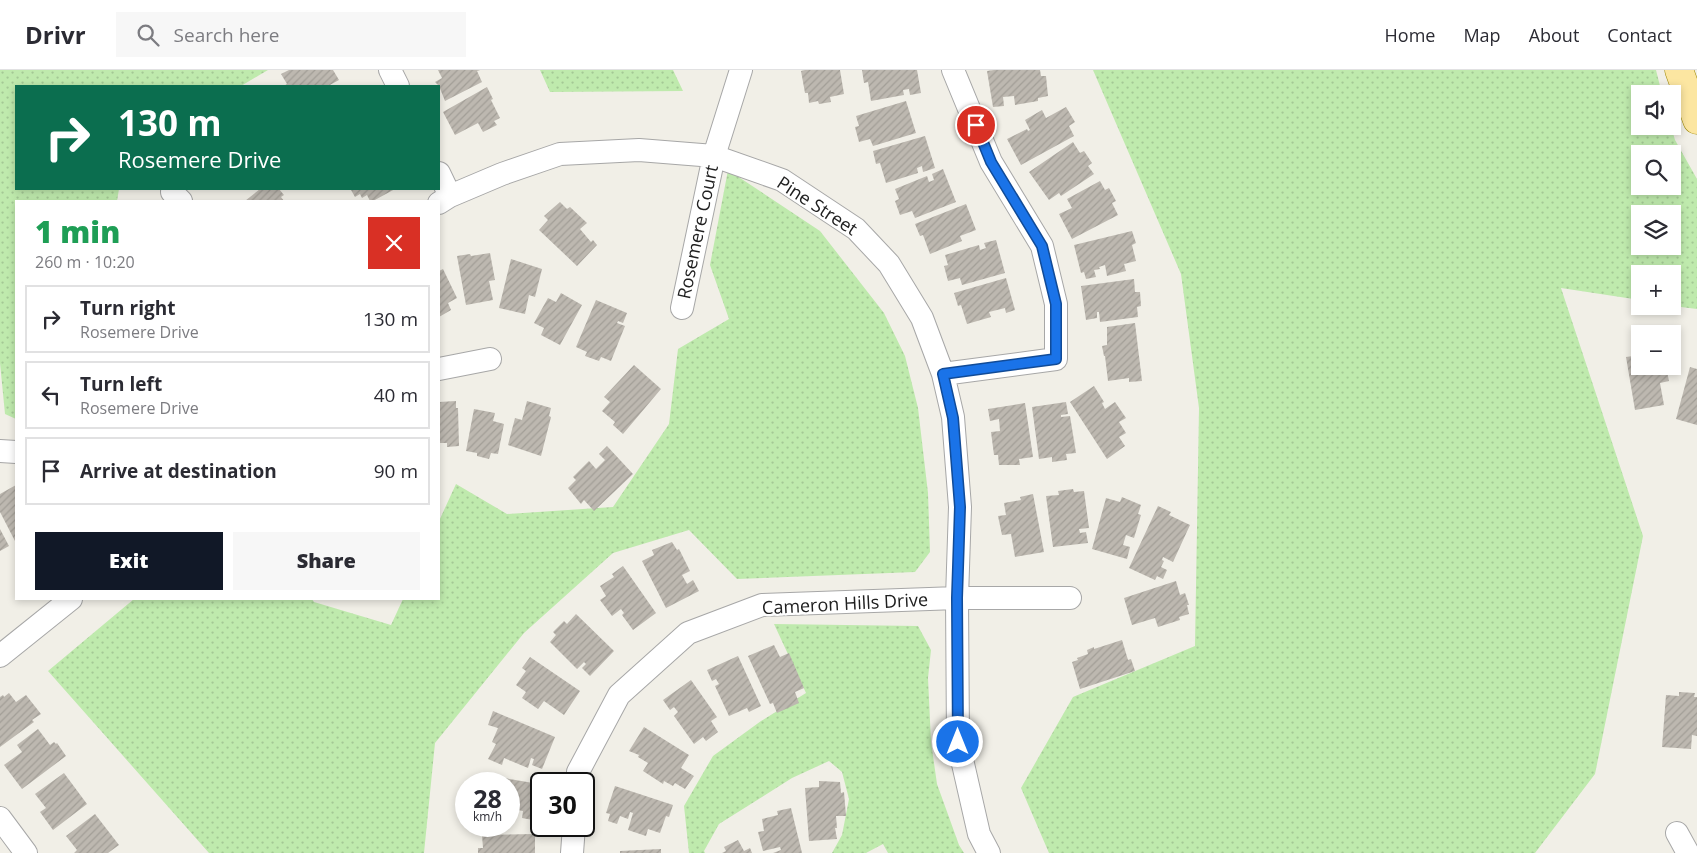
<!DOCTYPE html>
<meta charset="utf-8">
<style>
body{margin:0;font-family:"Open Sans",sans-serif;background:#f7f7f7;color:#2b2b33;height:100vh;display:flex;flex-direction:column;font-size:19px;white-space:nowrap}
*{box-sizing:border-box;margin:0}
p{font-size:16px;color:#7c7c81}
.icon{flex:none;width:28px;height:28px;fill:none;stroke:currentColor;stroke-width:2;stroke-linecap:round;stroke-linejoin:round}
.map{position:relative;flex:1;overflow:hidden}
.panel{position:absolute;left:15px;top:130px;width:425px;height:400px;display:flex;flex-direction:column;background:#fff;border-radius:0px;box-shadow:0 2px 8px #0003}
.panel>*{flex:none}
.top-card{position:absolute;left:15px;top:15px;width:425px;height:105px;border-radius:0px;box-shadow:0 2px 8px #0003;background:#0b6e4f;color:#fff;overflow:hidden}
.fabs{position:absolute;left:1631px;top:15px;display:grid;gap:10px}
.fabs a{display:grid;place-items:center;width:50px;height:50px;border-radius:0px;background:#fff;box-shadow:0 2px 8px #0003;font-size:25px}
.speed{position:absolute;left:455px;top:702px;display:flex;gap:10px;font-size:25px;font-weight:700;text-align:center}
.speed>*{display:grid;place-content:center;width:65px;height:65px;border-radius:50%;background:#fff;box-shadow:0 2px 8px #0003;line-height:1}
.speed small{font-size:12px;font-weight:400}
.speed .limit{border:2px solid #111;border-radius:8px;background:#fff;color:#111}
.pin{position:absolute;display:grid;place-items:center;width:42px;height:42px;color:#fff;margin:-21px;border:2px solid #fff;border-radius:50%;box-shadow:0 1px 5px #0007}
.me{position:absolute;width:55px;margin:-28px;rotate:0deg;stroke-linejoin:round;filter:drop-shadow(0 0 4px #0008)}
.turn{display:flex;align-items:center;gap:18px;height:105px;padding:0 20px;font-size:22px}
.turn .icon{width:65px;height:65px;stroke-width:2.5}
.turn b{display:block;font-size:35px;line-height:42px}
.round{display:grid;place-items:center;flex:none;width:52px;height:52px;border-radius:0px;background:#f7f7f7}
.summary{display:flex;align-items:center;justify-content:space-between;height:85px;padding:0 20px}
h1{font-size:30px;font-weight:800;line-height:38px;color:#1e9e55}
.button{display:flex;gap:10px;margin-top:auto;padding:10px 20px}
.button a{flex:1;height:58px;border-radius:0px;background:#111827;color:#fff;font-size:20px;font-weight:800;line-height:58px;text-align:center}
.button a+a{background:#f7f7f7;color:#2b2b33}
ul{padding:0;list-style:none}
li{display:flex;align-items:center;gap:15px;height:68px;margin:0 10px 8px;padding:0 10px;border:2px solid #e1e1e2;border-radius:0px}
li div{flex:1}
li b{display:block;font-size:19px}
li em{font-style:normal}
header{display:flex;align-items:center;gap:30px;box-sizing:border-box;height:70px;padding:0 25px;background:#fff;border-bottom:1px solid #e1e1e2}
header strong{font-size:24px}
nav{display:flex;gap:28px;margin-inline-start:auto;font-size:18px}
.search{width:350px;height:45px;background:#f7f7f7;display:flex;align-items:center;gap:12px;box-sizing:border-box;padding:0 18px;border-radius:0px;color:#7c7c81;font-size:19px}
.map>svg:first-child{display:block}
</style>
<header>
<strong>Drivr</strong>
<div class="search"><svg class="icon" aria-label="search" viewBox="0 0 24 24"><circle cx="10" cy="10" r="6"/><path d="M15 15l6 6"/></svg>Search here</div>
<nav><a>Home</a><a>Map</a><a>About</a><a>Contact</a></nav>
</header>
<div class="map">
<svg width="1697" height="783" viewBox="0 0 1697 783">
<defs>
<pattern id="grass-dots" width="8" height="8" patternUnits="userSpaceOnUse" patternTransform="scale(1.25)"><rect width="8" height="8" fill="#bfeaad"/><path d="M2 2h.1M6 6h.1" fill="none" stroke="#a4c895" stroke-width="1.8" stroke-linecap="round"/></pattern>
<pattern id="building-hatch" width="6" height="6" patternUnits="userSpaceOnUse" patternTransform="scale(1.25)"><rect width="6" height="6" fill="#bdb8b0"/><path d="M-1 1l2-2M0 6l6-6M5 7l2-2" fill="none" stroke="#a29e97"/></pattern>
</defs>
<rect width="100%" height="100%" fill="#f1efe7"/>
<path fill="url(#grass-dots)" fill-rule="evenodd" d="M0 0H268L241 16H16V119H119L117 131H16V349L5 344 0 293Z
M540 0H673L683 21 550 22Z
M1093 0H1656L1662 24H1640V56H1671L1675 70 1697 109V239L1673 236 1672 204H1640V230L1561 218 1643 466 1595 704 1535 783H1049L1021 718 1073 627 1195 576 1199 338 1181 204ZM1640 84H1672V116H1640ZM1640 144H1672V176H1640Z
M728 100 820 161 884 243 905 286 918 338 928 423 930 482 915 502 737 509 689 460 613 483 524 563 435 673 424 783H209L48 601 134 529H312L314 532 391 555 403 529H439V451L456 414 507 444 613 437 669 354 678 279 729 249 710 195Z
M774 554 918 556 931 580 928 608 931 672 937 714 959 775 964 783H888L883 774 866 783H832L842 765 849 729 842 702 829 691 792 708 719 754 704 781 705 783H689L684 736 713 686 761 651 806 623Z"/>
<path fill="url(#building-hatch)" d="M289 0H333L339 10 328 16H284L287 14 281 4Z
M438 0H480L477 1 482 12 445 31 439 16 435 12 442 8Z
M805 0H840L844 24 830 27 831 32 819 34 818 31 809 33 808 23H805L801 1Z
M862 0H917L921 23 910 25 909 19 903 20 904 25 871 31 868 12 864 13Z
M994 0H1040L1041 6H1046L1048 26 1038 28V31L1015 35 1014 26 1003 27 1004 36 993 37 987 1Z
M487 17 493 29 491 30 500 48 494 51 497 55 483 62 478 53 455 65 443 42Z
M906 31 916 63 873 76 870 69 859 72 855 57 859 56 856 46Z
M1066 37 1075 52 1069 56 1074 66 1021 95 1007 69 1027 59 1028 61 1030 60 1025 50 1042 40 1046 48Z
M925 66 935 98 923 102 922 96 917 98 918 103 886 113 880 93 876 94 873 81Z
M1073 72 1080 83 1084 81 1092 93 1088 96 1094 104 1061 126 1059 123 1049 130 1029 102Z
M943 99 956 132 915 148 912 141 900 145 895 131 899 129 895 119 927 106 929 112 934 110 932 104Z
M1100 111 1105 120 1109 118 1116 131 1112 133 1118 145 1072 169 1059 144 1072 138 1067 129Z
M260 119H279L284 125 281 127 284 131H245Z
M354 119H395L373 131H370L367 125 362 128 360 124 355 127 351 120Z
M560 132 567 139 570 137 587 153 580 159 591 172 593 170 597 175 577 196 539 160 548 150 544 146Z
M966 134 976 160 960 166 962 171 930 184 923 165 920 166 915 154Z
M1132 161 1136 173 1132 175 1136 191 1124 194 1126 201 1107 206 1105 195 1099 197 1100 199 1094 200 1096 207 1086 209 1084 202 1081 203 1074 175Z
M996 170 1005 203 962 215 960 208 948 211 944 196 948 195 945 185 979 175 980 180 986 178 984 173Z
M490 183 495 210 489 211 493 230 466 235 457 186 470 184 471 186Z
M511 189 542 199 535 227 529 225 525 244 499 238Z
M443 199 457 228 448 233 451 240 439 247V201Z
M1006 208 1015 240 1006 243 1005 238 989 242 991 247 967 254 961 235 958 236 954 223Z
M1134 209 1135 222H1140L1141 236 1137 237 1138 247 1100 252 1099 242H1097V248L1086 250 1081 216Z
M561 223 582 235 560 275 541 265 544 258 534 253 548 228 556 232Z
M596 230 627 243 623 253 618 251 617 253 625 256 611 291 601 287 599 291 585 286 587 282 576 277Z
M1135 253 1142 311 1129 312V308L1108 311 1105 286H1104L1102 276 1107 275V257Z
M1640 285V296H1666L1669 311 1660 313 1664 335 1635 340 1626 287Z
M634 295 661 319 623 364 613 355 615 352 602 341 610 332 604 327Z
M1690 297 1697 299V355L1676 349Z
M1094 316 1104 332 1102 333 1105 339 1115 332 1126 348 1119 352 1126 363 1119 367 1125 376 1107 389 1070 332Z
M456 331V338H458L459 376 447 377V373H439V332Z
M527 331 551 338 549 346 551 347 541 386 508 375 515 348 522 350Z
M1066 332 1068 344 1061 345V347L1070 346 1076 383 1066 384 1067 390 1052 392V387L1039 389 1032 337Z
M1025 333 1033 387 1019 389 1020 395H999L998 385H994L991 362 1000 361 999 349 990 351 988 339Z
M474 339 495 343 493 351 504 354 498 384 491 383 489 389 477 386V383L466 381Z
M607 376 633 404 594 441 584 430 581 434 568 418 576 410 573 407 589 391 596 399 605 390 599 384Z
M16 415V473L0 442V424Z
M1073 419 1074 422 1084 421 1089 458 1079 459 1080 463 1086 462 1088 473 1053 477 1046 426 1059 425 1058 421Z
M1033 424 1044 482 1015 487 1011 464 1002 465 998 446 1006 445 1004 433 1021 430 1020 427Z
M1122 427 1141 435 1138 444 1141 445 1134 468 1126 465 1123 475 1130 477 1127 489 1092 479 1106 428 1120 432Z
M1158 436 1171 442 1169 445 1190 455 1173 492 1163 487 1162 490 1164 491 1161 497 1167 500 1163 509 1157 506 1155 510 1129 498Z
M0 459 9 476 0 481Z
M672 472 677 480 679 479 690 501 682 505 687 514 693 510 699 521 666 538 642 491 654 485 652 480Z
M623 496 656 543 633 560 622 545 624 543 621 539 612 546 600 530 606 526 600 516 614 507 612 504Z
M1176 511 1180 525 1185 523 1189 535H1187L1189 544 1179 547 1180 550 1158 557 1155 548 1132 555 1124 528Z
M576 544 614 581 590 606 582 598 586 594 584 592 577 599 550 572 556 565 553 562 564 551 567 554Z
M1122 570 1128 590 1131 589 1135 601 1080 619 1072 592 1078 590 1077 588 1088 584 1087 580 1094 577V579Z
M774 575 780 587 789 583 804 618 795 622 799 633 777 643 773 633 770 634 748 586Z
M738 586 761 636 749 642 747 638 729 646 715 616 719 614 716 609 712 611 707 600Z
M530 587 580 621 564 645 544 631 538 639 522 628 526 622 516 615 526 601 522 598Z
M691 610 717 647 711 651 718 662 706 671 703 667 694 674 674 646 678 642 674 637 670 640 663 630Z
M1679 622 1695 623 1694 627H1697V666L1692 665 1691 679 1662 677 1666 625 1679 626Z
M9 623 16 632 26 625 41 644 32 650 34 652 0 677V627L3 625 4 627Z
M493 641 555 667 542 699 532 695 534 689 531 688 528 698 504 688 502 695 488 689 496 674 492 672 498 658 488 655Z
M644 657 689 685 681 698 694 706 685 719 675 713 673 716 664 711 663 714 643 701 648 693 638 687 639 685 629 681Z
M38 659 50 675 54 672 56 674 57 673 66 686 22 719 4 695 22 682 17 675Z
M64 703 87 734 53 760 40 742 46 738 35 724Z
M487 705 539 714 533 750 522 748 523 741 511 739 509 748V714H485Z
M819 711 840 712 841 723 844 722 846 746H836L837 758H835L837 769 809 771 805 718 819 717Z
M615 716 673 735 669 747 666 746 660 763 648 759 646 766 628 760 633 743 630 742 628 749 620 746 617 754 608 751 610 744 606 743Z
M791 738 802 783H773L781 780 780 777 763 781 758 762 764 761 762 749 778 745 777 741Z
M95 744 119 775 108 783H74L77 780 66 766Z
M535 764V783H478V778H483L482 765Z
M738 770 744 781 750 778 752 783H722L726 781 724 777Z
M661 779V783H620V781Z"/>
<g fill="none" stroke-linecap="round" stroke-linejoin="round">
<g stroke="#a7a7a7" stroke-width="24">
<path id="minor" d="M390 0 398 16
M439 103 450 126
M172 122 181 131
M439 133 450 126 502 104 560 84 639 80 714 86 782 110 856 159 889 194 922 248 943 304 953 347 960 437 957 528 958 672 979 764 989 783
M682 238 714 86 741 0
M439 299 490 289
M943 304 1056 289V234L1042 176 991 92 953 0
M0 381 16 382
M0 586 71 529
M577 714 578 702 619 625 688 563 762 535 957 528H1070
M0 748 26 783
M1677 763 1688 783
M572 783 574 756"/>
</g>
<g stroke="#9c8700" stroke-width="29">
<path id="major" d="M1679 0 1697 50"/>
</g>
<use href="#minor" stroke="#fff" stroke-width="22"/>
<use href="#major" stroke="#fce6a1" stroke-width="28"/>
</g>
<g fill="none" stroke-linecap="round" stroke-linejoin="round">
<g stroke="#114b97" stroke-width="12">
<path id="route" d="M958 672 957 528 960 437 953 348 943 304 1056 289V234L1042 176 991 92 976 55"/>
</g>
<use href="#route" stroke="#1a73e8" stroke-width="9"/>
</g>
<g text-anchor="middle" stroke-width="4.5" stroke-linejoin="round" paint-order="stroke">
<g font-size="18" fill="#202020" stroke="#fff">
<text transform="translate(817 136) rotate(33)" y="6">Pine Street</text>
<text transform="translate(698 162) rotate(-78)" y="6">Rosemere Court</text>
<text transform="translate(845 534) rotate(-3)" y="6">Cameron Hills Drive</text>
</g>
</g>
</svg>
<div class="fabs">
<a><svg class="icon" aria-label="sound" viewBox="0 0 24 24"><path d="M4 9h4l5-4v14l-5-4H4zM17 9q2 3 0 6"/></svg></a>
<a><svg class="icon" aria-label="search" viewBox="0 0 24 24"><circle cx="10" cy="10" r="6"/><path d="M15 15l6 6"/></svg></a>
<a><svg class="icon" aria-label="layers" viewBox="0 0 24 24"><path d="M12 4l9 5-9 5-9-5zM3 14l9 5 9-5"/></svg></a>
<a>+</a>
<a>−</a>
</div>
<div class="speed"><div>28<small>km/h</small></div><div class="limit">30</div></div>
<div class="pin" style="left:976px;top:55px;background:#d93025"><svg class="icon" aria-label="arrive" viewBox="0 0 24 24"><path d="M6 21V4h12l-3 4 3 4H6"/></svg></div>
<svg class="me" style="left:958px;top:672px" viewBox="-20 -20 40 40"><circle r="17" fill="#1a73e8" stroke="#fff" stroke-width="3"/><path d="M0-11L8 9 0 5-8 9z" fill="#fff"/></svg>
<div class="top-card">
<div class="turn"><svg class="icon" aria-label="right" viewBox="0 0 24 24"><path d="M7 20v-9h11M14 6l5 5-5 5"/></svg><div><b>130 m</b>Rosemere Drive</div></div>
</div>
<section class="panel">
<div class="summary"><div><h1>1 min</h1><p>260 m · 10:20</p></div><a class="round" style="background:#d93025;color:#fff"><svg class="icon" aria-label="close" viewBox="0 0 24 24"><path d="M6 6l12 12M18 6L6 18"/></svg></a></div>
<ul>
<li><svg class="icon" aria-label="right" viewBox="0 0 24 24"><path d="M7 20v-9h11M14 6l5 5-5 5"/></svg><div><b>Turn right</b><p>Rosemere Drive</p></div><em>130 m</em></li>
<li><svg class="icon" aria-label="left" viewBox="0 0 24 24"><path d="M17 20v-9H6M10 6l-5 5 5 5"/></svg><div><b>Turn left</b><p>Rosemere Drive</p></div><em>40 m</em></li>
<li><svg class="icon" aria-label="arrive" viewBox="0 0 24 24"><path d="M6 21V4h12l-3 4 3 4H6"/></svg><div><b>Arrive at destination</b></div><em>90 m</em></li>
</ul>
<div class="button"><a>Exit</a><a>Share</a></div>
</section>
</div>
